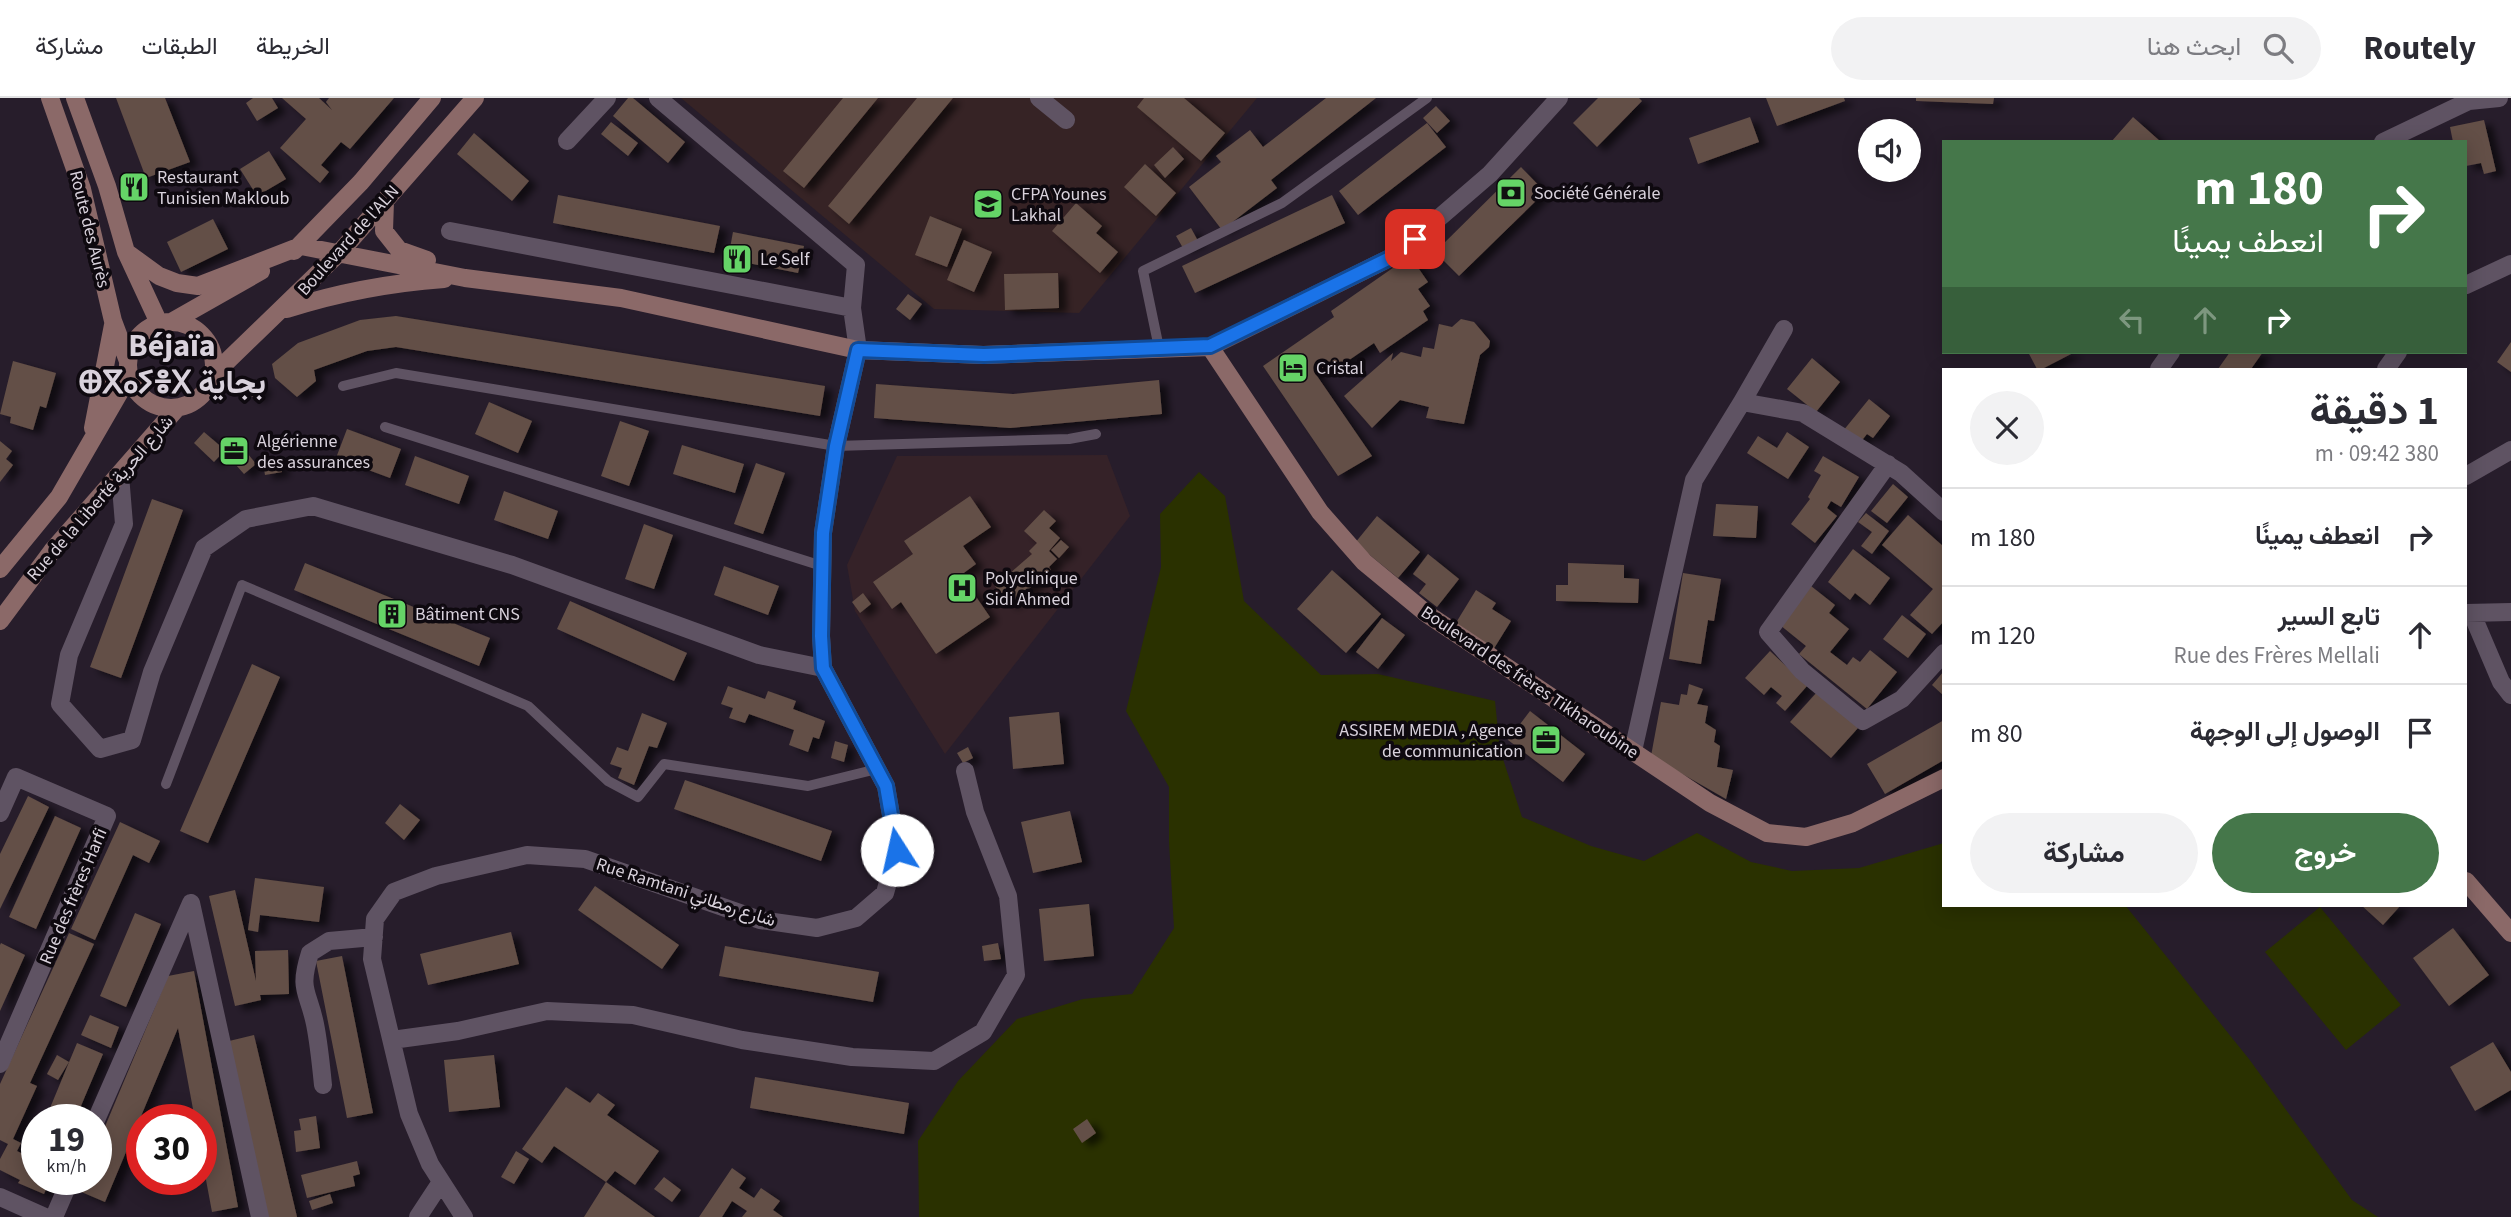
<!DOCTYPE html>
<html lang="ar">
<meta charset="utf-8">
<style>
body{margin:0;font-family:"Source Sans 3",Vazirmatn,"Noto Sans Tifinagh",sans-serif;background:#f2f2f3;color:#2b2b33;direction:rtl;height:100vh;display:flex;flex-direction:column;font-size:26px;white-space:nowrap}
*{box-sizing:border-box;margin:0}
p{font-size:23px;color:#7c7c81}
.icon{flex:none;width:38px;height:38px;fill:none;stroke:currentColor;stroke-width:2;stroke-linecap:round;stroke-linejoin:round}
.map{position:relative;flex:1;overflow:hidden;direction:ltr}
.panel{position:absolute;left:1942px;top:270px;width:525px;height:539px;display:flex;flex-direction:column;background:#fff;border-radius:0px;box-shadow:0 4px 18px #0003;direction:rtl}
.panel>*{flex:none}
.guide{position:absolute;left:1942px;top:42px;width:525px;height:214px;border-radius:0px;box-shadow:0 4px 18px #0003;direction:rtl;background:#45774a;color:#fff;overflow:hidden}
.controls{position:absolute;left:1858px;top:21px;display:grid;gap:14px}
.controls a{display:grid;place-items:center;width:63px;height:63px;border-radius:50%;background:#fff;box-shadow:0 4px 18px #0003;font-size:35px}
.speed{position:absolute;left:21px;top:1006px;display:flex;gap:14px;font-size:35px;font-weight:700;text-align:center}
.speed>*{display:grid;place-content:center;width:91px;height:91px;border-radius:50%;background:#fff;box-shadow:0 4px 18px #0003;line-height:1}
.speed small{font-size:18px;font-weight:400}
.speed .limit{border:10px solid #d22;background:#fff;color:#111}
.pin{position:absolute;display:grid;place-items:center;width:60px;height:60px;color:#fff;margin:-30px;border-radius:14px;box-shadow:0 4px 10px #0006}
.me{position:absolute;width:77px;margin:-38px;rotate:350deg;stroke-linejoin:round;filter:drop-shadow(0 0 5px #0008)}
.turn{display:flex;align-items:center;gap:24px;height:147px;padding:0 28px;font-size:32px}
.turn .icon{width:91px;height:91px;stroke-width:2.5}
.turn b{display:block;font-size:49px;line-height:60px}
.lanes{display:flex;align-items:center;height:66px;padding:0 28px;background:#0003;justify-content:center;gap:35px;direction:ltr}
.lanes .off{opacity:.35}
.round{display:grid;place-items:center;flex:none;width:74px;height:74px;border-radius:37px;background:#f2f2f3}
.overview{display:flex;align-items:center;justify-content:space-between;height:119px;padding:0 28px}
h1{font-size:42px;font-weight:700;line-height:52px}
.button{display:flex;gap:14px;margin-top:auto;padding:14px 28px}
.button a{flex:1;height:80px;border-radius:42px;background:#45774a;color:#fff;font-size:28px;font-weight:700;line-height:80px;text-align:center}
.button a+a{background:#f2f2f3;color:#2b2b33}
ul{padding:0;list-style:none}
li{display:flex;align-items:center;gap:21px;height:98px;padding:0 28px;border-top:2px solid #e1e1e2}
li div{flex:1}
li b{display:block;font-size:26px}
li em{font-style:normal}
header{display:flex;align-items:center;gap:42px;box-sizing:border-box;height:98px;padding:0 35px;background:#fff;border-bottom:2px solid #e1e1e2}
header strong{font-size:33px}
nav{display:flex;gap:38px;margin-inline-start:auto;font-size:24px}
.search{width:490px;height:63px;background:#f2f2f3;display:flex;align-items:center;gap:18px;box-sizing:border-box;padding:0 24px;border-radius:38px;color:#7c7c81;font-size:26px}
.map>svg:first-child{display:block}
</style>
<header>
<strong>Routely</strong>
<div class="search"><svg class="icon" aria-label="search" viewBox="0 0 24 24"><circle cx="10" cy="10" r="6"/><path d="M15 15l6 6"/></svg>ابحث هنا</div>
<nav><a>الخريطة</a><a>الطبقات</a><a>مشاركة</a></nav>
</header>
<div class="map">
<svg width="2511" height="1119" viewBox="0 0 2511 1119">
<defs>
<filter id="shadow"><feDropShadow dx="8" dy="4.5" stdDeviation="3.5" flood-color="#0009"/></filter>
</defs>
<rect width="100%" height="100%" fill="#271d2b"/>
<path fill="#362325" d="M681 0H1257L1079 215 934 211Z"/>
<path fill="#352228" d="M1107 357 1130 418 945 656 855 513 847 467 897 358Z"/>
<path fill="#2a3100" d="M1199 374 1225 398 1244 503 1321 577 1378 576 1495 603 1500 652 1522 719 1591 748 1644 763 1697 735 1751 764 1792 773 1859 770 1944 745V807H2125L2249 961 2352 1102 2378 1119H919L918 1043 958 983 1017 921 1083 901 1132 896 1174 830 1169 744V689L1126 613 1161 469 1160 416Z
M2320 809 2401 907 2346 952 2265 854Z"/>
<path fill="#634f46" filter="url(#shadow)" d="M116 0H165L190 64 146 80Z
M253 0H272L278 10 257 23 246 5Z
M282 0H319L332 12 326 4 329 0H394L350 51 341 44 321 67 329 74 320 85 280 50 306 21Z
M628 0H633L685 44 668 65 613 18Z
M843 0H878L804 90 783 73Z
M917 0H953L849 126 828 108Z
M1144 0H1184L1225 35 1201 63 1137 9Z
M1326 0H1376L1271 82 1277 90 1222 132 1189 89 1221 64 1216 58 1250 32 1263 49Z
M1598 0H1639L1642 3 1597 49 1573 25Z
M1766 0H1844L1845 3 1777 28Z
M1916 0H1994L1993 6 1916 3Z
M1436 8 1450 23 1437 35 1423 20Z
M1750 19 1759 44 1698 66 1689 40Z
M2133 19 2161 44H2111Z
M2484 22 2496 73 2484 76 2481 65 2466 68V44H2453L2450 29Z
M611 24 638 45 628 58 601 36Z
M1427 25 1446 49 1358 117 1339 93Z
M474 35 529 83 512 103 457 56Z
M1173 49 1184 61 1165 80 1154 67Z
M269 53 286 81 257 98 240 71Z
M1145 66 1176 95 1156 118 1124 89Z
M1521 69 1545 94 1459 178 1435 154Z
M558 97 720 128 714 155 553 125Z
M1332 97 1345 125 1195 195 1182 168Z
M1076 105 1102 128 1096 135 1118 154 1100 175 1052 133Z
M930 118 962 131 947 169 915 157Z
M213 121 228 151 181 174 167 144Z
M1191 130 1198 143 1183 150 1176 138Z
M733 134 804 148 798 175 728 161Z
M964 142 992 154 974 194 947 182Z
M1410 158 1428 184 1418 191 1430 208 1423 213 1428 222 1380 255 1374 245 1336 271 1331 264 1315 275 1372 358 1338 378 1263 268 1334 219 1331 213Z
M1058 175 1059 210 1005 212 1004 176Z
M908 196 922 206 910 222 896 211Z
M396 218 825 288 820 318 396 249 367 253 314 272 316 283 297 299 275 280 272 266 298 245 360 222Z
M1461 221 1474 224 1490 243 1489 249 1480 257 1464 326 1426 320 1429 309 1400 302 1372 330 1344 298 1393 255 1391 263 1401 254 1421 259 1423 249 1434 251 1439 226 1452 229Z
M2511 244V274L2497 264Z
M2028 254H2075L2042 271H2037Z
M2230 254H2263L2251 271H2218Z
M1812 260 1840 284 1816 314 1787 291Z
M13 263 56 275 46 310 40 308 33 332 10 325 11 319 0 316Z
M250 281 264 290 256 301 242 292Z
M1159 282 1162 316 1010 330 874 320 876 286 1013 296Z
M1869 301 1890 318 1873 340 1867 336 1859 346 1843 333Z
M489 304 532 323 518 355 475 336Z
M620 323 649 333 629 388 601 378Z
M347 331 401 351 390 380 336 360Z
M204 334 225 352 214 364 194 345Z
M1787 334 1809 349 1788 381 1747 355 1758 338 1777 350Z
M0 343 12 353 6 361 13 367 0 384Z
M682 347 744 366 735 395 673 376Z
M248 356 256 366 244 376 236 367Z
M415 358 469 378 459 406 405 387Z
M1823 358 1859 379 1841 409 1831 403 1827 410 1837 418 1815 445 1791 426 1810 401 1808 399 1821 377 1814 373Z
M279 360 282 374 265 377 263 363Z
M756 365 785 375 763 436 734 426Z
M1893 386 1908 399 1887 425 1871 413Z
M504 393 558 413 548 441 494 422Z
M970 398 991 429 963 448 976 466 961 477 990 519 936 556 901 504 892 511 873 484 913 456 904 443Z
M152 401 183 412 121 580 90 569Z
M1716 406 1758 408 1756 440 1713 438Z
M1044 412 1056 423 1049 430 1060 440 1049 453 1057 461 1049 469 1051 472 1010 507 995 488 1032 456 1029 453 1037 445 1024 433Z
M1866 415 1889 433 1872 456 1861 448 1872 434 1858 424Z
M1908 417 1944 449V523L1932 536 1910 517 1933 491 1882 447Z
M1377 418 1420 454 1398 480 1355 445Z
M644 426 673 437 654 491 625 481Z
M1061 442 1069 449 1059 460 1051 452Z
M1853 451 1890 480 1870 507 1855 495 1850 502 1828 484Z
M1428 456 1459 481 1437 509 1419 495 1426 486 1413 476Z
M305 465 490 540 479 568 294 492Z
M1568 465 1624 467V480L1639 481 1638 505 1556 503V487H1568Z
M724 468 779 488 768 517 714 497Z
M1332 472 1381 516 1346 555 1297 511Z
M1683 475 1721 481 1714 523 1708 522 1701 566 1669 561Z
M1811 488 1835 507 1829 515 1849 531 1830 554 1847 567 1853 559 1860 564 1870 552 1897 574 1867 611 1799 556 1806 548 1780 527Z
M1476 492 1496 505 1492 511 1511 523 1493 552 1454 528Z
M863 495 871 506 860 515 852 504Z
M570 503 687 555 674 583 557 531Z
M1902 517 1926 536 1908 560 1883 541Z
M1382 520 1405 537 1378 571 1356 554Z
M1770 553 1807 588 1785 613 1776 605 1782 598 1771 589 1764 597 1745 580Z
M252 566 280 579 208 745 180 733Z
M1944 573V598L1932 587Z
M1689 586 1703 591 1697 606 1708 608 1705 625 1716 632 1714 644 1720 648 1717 669 1733 672 1726 701 1651 658 1661 604 1679 607 1681 596 1687 597Z
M728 588 765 601 768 593 796 603 793 611 825 623 819 641 813 639 808 654 789 647 794 632 749 616 745 625 729 620 733 610 721 606Z
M1818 593 1858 630 1831 660 1790 624Z
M1530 613 1585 656 1563 684 1508 642Z
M1059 614 1064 666 1013 671 1009 619Z
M642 615 667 625 657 650 649 648 634 687 618 680 622 670 610 666 617 649 628 653Z
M1944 622V662L1885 696 1867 666Z
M835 643 848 647 844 664 831 660Z
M968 649 973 660 963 665 957 655Z
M685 682 832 733 821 763 674 711Z
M28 698 49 709 0 811V756Z
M400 706 420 722 404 742 385 725Z
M1070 713 1082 764 1033 775 1021 724Z
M55 718 81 730 36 831 9 819Z
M120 724 160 743 149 765 133 757 95 842 71 831Z
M255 780 324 789 319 824 260 817 258 834 248 832Z
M595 788 679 847 662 871 578 812Z
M235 792 256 883 255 853 288 852 289 896 260 897 261 902 235 908 209 798Z
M1089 806 1094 858 1044 863 1039 811Z
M2361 807H2401L2383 827Z
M135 815 161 826 126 909 100 898Z
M2453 830 2489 877 2449 908 2413 860Z
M511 834 519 866 428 887 420 856Z
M69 835 94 846 30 985 37 988 13 1041 21 1045 17 1053 29 1059 37 1041V1082H50L44 1096 18 1085 20 1082 0 1072V1061L8 1046 0 1042V986Z
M1 845 25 857 0 913V847Z
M998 845 1001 861 984 863 982 848Z
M725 848 879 874 873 904 719 878Z
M342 858 373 1015 347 1020 316 863Z
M194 873 238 1109 212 1114 201 1055V1022H195L178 930 105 1104 79 1093 83 1082H96V1050L168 878Z
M90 917 119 929 111 950 81 937Z
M254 937 297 1119H266L225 944Z
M2493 944 2511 974V992L2475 1013 2450 969Z
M77 945 103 956 86 996 75 1022H45Z
M57 957 69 964 58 982 47 976Z
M494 957 500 1009 449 1014 444 962Z
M755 979 909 1005 904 1036 750 1010Z
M566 989 590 1005 598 995 615 1007 607 1017 659 1053 635 1087 615 1073 606 1084 655 1119H584L606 1084 554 1048 542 1065 522 1051Z
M316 1018 320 1050 296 1054 294 1033 301 1032 299 1021Z
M1087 1021 1096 1035 1082 1045 1073 1031Z
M516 1053 529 1061 514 1086 501 1079Z
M357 1063 360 1076 353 1078 355 1088 307 1100 301 1077Z
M732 1070 746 1080 739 1090 754 1100 761 1090 780 1103 773 1112 783 1119H742L747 1113 732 1103 722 1119H699Z
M664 1079 681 1092 672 1104 654 1091Z
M330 1096 333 1105 312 1112 309 1103Z"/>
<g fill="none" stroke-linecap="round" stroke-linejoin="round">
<path stroke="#5f5363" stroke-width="10" d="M1159 250 1143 173 1282 105 1427 0
M343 288 396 275 836 348 1069 341 1096 336
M385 329 822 468
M166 686 242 487 528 608 608 683 638 699 664 666 808 688 877 671"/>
<path stroke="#5f5363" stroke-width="18" d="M1039 0 1066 22
M567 43 607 0
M2383 44 2469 3 2499 0
M450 133 852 210
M2466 187 2511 166
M1210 249 1396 157 1490 76 1559 0
M2159 271 2171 254
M2386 271 2398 254
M1742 304 1784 231
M1888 366 1768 534 1802 573 1863 623 1902 601 1944 555
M120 377 124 426 69 557 60 606 100 651 132 642 152 574 204 450 246 421 313 408 512 467 759 557 823 570
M2466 378 2511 352
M2466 515 2511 514
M2472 516 2501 584 2511 597
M1633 653 1694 382 1742 304 1803 315 1901 375 1944 414
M0 715 16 679 107 718 0 966
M191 805 260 1119
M392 942 458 933 547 913 633 917 742 942 852 959 934 963 983 934 1016 877 1008 798 975 714 965 673
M323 987C321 967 319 946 315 926 308 892 298 893 310 855L329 843 374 839
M96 1022 191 805
M0 1099 45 1119
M54 1119 70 1082
M418 1119 441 1084
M464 1119 430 1066 409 1016 372 861 375 821 394 794 436 778 527 757 585 761 760 822 817 830 856 820 885 795 897 752 886 688 823 570 821 538 823 435 836 348 858 252 852 210 856 167 658 0"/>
<path stroke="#8b6968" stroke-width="18" d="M50 0 82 91 113 223 128 263
M75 0 107 88 126 154 159 225
M385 103 384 133 399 152 427 162
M294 153 361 84 432 0
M126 154 159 178 177 185 198 188 301 148 465 180 621 200 858 252 983 257 1210 249 1320 414 1364 464 1427 516 1710 705 1767 735 1806 739 1853 725 1944 680
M287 211C340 194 389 185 444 181
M173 223 261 173
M128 267a43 43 0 1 1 86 0a43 43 0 1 1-86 0Z
M214 276 341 153 475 0
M93 330 113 227
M0 471 59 399 129 278
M0 523 52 453 177 310
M2466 783 2511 835"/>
</g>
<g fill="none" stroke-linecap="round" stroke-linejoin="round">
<g stroke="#114b97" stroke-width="18">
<path id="route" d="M897 752 886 688 823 570 821 538 823 435 836 348 858 252 984 257 1210 248 1396 157 1415 141"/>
</g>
<use href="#route" stroke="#1a73e8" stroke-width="12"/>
</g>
<defs>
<g id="restaurant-square" transform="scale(1.575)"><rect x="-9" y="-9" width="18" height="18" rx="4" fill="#65d467" stroke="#0e090f"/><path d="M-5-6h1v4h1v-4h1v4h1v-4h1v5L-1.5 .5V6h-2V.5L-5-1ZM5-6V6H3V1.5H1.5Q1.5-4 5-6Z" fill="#111"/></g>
<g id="bank-square" transform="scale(1.575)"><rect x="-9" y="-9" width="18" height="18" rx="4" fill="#65d467" stroke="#0e090f"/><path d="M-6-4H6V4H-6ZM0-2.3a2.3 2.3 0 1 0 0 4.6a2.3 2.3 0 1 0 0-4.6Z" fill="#111"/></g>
<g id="university-square" transform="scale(1.575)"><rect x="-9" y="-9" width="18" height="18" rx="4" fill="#65d467" stroke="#0e090f"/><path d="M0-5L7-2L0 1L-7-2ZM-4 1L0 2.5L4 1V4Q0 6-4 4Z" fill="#111"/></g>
<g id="hotel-square" transform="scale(1.575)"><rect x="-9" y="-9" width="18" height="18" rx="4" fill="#65d467" stroke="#0e090f"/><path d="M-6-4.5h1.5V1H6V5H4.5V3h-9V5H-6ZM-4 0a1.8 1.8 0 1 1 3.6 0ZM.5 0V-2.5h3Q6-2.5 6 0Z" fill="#111"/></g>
<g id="office-square" transform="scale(1.575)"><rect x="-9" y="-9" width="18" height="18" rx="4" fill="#65d467" stroke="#0e090f"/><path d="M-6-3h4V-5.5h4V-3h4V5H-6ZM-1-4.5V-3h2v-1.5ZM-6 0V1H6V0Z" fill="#111"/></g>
<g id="hospital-square" transform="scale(1.575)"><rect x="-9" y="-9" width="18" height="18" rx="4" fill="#65d467" stroke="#0e090f"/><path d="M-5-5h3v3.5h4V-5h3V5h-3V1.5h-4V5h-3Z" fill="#111"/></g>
<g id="building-square" transform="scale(1.575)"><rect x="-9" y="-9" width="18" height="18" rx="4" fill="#65d467" stroke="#0e090f"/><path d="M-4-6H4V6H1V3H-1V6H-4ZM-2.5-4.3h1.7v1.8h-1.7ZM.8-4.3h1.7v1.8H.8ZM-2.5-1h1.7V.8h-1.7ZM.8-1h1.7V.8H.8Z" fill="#111"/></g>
</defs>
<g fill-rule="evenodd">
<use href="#restaurant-square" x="134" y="89"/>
<use href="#bank-square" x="1511" y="95"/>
<use href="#university-square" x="988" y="106"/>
<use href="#restaurant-square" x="737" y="161"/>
<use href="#hotel-square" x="1293" y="270"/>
<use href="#office-square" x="234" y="353"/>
<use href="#hospital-square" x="962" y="490"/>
<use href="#building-square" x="392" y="516"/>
<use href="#office-square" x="1546" y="642"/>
</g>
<g text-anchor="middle" stroke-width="7" stroke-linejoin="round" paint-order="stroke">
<g font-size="18" fill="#d9d2dc" stroke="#0e090f" text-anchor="start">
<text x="157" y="85">Restaurant<tspan x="157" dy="21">Tunisien Makloub</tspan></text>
<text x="1534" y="101">Société Générale</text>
<text x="1011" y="102">CFPA Younes<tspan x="1011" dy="21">Lakhal</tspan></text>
<text x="760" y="167">Le Self</text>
<text x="1316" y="276">Cristal</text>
<text x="257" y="349">Algérienne<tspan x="257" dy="21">des assurances</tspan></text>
<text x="985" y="486">Polyclinique<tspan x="985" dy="21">Sidi Ahmed</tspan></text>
<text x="415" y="522">Bâtiment CNS</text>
<text x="1523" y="638" text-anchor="end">ASSIREM MEDIA , Agence<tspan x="1523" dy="21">de communication</tspan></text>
</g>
<g font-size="18" fill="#d9d2dc" stroke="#0e090f">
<text transform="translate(90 131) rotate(76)" y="6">Route des Aurès</text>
<text transform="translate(348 142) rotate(-48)" y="6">Boulevard de l'ALN</text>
<text transform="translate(100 400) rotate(-49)" y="6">Rue de la Liberté شارع الحرية</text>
<text transform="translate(1530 584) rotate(34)" y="6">Boulevard des frères Tikharoubine</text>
<text transform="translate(686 794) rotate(18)" y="6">Rue Ramtani شارع رمطاني</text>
<text transform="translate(73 798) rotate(-67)" y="6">Rue des frères Harfi</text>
</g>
<g font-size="32" font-weight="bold" fill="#d9d2dc" stroke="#0e090f">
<text x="172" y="258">Béjaïa<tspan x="172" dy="37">ⴲⴳⴰⵢⴻⵝ بجاية</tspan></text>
</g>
</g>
</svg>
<div class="controls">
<a><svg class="icon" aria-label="sound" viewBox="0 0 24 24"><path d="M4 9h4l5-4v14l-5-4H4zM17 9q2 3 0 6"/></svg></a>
</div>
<div class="speed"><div>19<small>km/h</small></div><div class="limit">30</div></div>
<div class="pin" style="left:1415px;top:141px;background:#d93025"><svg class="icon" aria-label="arrive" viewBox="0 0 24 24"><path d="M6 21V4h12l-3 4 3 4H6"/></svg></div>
<svg class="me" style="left:897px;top:752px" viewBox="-20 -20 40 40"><circle r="19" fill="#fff"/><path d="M0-13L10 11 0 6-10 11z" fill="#1a73e8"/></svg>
<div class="guide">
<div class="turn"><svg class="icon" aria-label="right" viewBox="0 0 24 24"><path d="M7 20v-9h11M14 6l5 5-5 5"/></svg><div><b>180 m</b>انعطف يمينًا</div></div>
<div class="lanes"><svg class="icon off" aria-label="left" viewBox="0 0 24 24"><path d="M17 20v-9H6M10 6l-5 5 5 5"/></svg><svg class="icon off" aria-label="ahead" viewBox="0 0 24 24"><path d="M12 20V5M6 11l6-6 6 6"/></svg><svg class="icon" aria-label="right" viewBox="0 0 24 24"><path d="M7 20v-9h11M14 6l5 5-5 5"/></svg></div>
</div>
<section class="panel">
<div class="overview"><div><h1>1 دقيقة</h1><p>380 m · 09:42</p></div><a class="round"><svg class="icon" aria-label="close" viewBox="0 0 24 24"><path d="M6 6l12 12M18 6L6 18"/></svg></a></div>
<ul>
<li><svg class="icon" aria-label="right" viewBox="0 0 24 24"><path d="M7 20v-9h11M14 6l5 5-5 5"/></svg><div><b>انعطف يمينًا</b></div><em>180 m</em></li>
<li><svg class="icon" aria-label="ahead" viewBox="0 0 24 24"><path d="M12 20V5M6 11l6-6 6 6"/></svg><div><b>تابع السير</b><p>Rue des Frères Mellali</p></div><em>120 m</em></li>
<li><svg class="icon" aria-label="arrive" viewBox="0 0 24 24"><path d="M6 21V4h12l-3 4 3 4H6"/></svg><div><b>الوصول إلى الوجهة</b></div><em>80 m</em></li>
</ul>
<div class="button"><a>خروج</a><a>مشاركة</a></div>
</section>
</div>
